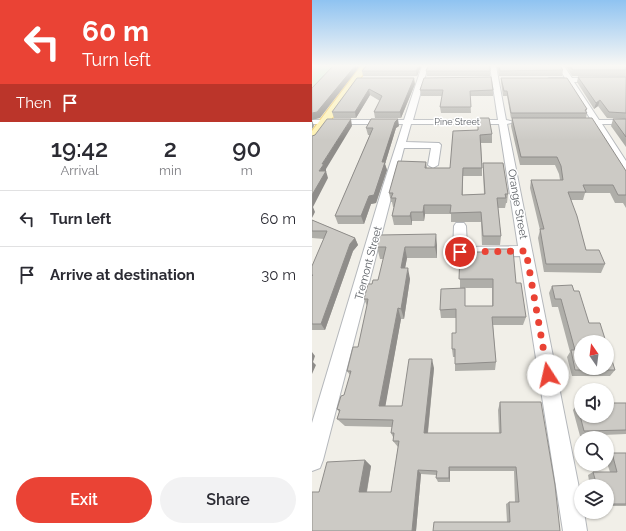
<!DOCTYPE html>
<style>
body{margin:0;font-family:Raleway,sans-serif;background:#f2f2f3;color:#2b2b33;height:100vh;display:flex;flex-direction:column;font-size:15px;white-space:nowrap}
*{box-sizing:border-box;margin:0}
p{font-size:13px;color:#7c7c81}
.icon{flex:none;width:22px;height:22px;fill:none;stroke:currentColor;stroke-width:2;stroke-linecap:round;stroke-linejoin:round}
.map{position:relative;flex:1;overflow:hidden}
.panel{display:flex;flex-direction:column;background:#fff;width:312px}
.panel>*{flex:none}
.banner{background:#ea4335;color:#fff;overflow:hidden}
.needle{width:26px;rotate:346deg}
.tools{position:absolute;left:262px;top:335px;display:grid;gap:8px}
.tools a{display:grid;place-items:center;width:40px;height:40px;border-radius:50%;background:#fff;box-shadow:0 1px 3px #0004;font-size:20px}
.pin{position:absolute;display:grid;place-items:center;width:34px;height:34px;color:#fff;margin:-17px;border:2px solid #fff;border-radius:50%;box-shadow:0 1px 4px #0007}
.me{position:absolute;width:44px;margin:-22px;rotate:350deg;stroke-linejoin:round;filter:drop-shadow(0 0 3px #0008)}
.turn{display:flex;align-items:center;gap:14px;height:84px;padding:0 16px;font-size:18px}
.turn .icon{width:52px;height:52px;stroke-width:2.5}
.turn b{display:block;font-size:28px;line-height:34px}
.then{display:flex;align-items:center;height:38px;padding:0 16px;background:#0003;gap:8px;font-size:15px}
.eta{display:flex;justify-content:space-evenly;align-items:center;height:68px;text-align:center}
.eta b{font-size:24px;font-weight:600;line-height:28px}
.primary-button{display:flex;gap:8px;margin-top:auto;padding:8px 16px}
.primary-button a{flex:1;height:46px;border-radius:24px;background:#ea4335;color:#fff;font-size:16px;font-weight:600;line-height:46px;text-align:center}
.primary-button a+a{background:#f2f2f3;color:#2b2b33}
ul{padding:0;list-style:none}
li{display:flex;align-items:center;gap:12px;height:56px;padding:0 16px;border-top:1px solid #e1e1e2}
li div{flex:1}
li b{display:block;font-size:15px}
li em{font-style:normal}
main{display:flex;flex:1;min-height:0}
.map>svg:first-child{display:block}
</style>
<main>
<section class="panel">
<div class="banner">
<div class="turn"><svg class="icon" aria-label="left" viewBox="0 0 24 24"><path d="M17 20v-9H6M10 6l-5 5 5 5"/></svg><div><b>60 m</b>Turn left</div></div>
<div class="then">Then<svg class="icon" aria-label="arrive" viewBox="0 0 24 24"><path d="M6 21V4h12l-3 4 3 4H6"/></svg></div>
</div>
<div class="eta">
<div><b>19:42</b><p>Arrival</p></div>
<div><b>2</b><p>min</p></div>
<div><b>90</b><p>m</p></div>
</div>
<ul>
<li><svg class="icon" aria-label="left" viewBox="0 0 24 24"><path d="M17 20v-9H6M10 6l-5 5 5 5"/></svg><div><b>Turn left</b></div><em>60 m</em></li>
<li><svg class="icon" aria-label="arrive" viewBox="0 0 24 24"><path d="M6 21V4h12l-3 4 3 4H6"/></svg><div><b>Arrive at destination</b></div><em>30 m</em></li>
</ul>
<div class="primary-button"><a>Exit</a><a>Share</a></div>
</section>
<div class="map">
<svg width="314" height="531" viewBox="0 0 314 531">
<rect width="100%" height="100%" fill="#f1efe8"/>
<path fill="#c5e8c5" d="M0 66H26L0 94Z"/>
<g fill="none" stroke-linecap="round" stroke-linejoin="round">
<g stroke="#b5b8bc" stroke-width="2">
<path id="minor" d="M110 66H116L101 120H186L178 66H184L194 120 204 122 195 124 269 498V512H272L275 531H251L208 256 148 257 143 255 141 252 142 226 144 223H152L154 226 155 247 206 246 187 124H99L94 142 127 143 129 145 126 165 121 168 116 165 119 148H92L11 460 8 468 0 471V423L71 186 91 124H0V120H92Z
M246 66H252L260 78 314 77V81L262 82 287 120H314V124H290L314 161V172L309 169 282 124H264L260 122 264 120H279L256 82H237L234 80 237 78H253Z"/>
</g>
<g stroke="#f2c960" stroke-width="2">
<path id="major" d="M49 66H57L4 141 0 142V131Z"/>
</g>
<use href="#minor" fill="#fff" fill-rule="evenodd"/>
<use href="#major" fill="#fff2af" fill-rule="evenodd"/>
</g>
<path fill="#afaea9" d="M109 66 105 76H51L50 71Z
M185 66H248L251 70 250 76H187Z
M254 66H314V76H260Z
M114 71H178V76H115Z
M266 77H314V147L299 126 301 119H312L295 118 286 106 282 109 265 82Z
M45 78 103 84 89 118H63L62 112 68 101 58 95 44 118H22L20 112Z
M189 78 275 109 274 112 275 113 274 118 314 171V208L311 203H303L298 193H273L271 200H259L274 250 293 264 289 273 232 272 226 238 228 230 218 188 219 180H248L247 174 243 165H208L199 126 200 118H199L195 96H191L189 82Z
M108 90H181V96H158L159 113H129L128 107 130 96H109Z
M166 118 180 134V143H169L170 168V176H151V195L172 194 171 171V163L196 194 195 203H194L193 208H186L189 236 188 245H170L169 222H139V214H113L112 221H100V225H82L80 216 82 207H81L80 202H79L77 193 114 162 115 168H138L166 130Z
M87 126 84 128 73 164 75 170 64 203 59 204 52 224H26L23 216 58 135H56L54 128Z
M0 220 43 238 46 245 41 251 13 330H0V266L12 239 0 238Z
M125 245V258H95L93 268 98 279 92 319H89L73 406H90L122 368 116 433H187L186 410 188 402 248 531 195 522 194 504 197 502H203L202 471H138V482H126L124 478V475L109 474 104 531H0L7 492 53 460 59 466 55 492H79L86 447 81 441V437L79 433 80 427 33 426 25 419 27 412 25 409 32 395 38 375 35 371 46 347 55 306 52 299 60 284 66 280 72 259H68L65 247Z
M148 252 204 283 214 317 211 325H181L184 362 183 370 143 371V357H141L140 349 144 333V318H129L128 310 153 306H180V288H148Z
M240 286 262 291 277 323 303 370 298 376H260L255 357 258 352 246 307H240L237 293Z
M314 403V434L268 436 261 410 265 404Z
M300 453H314V506H295V486H278L276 475 281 472H298L295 463V456Z"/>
<path fill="#8f8d8a" d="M43 66H48L8 118 0 120 2 126 0 129V113Z
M107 66H109L105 76 104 71Z
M102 78 103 84 89 118 88 112Z
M57 89 58 95 44 118 43 112Z
M288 100 286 106 282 109 284 103Z
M39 119 40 126 14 169V171L16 178 1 207 3 212 0 218V195L10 164Z
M86 119 87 126 84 128 73 164 75 170 64 203 59 204 52 224 49 216 83 122Z
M112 205 113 214 112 221 111 212Z
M99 212 100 221V225L98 216Z
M124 234 125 245V258L123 247Z
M43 238 46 245 41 251 13 330 9 324 38 244Z
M93 247 95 258 91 279 89 268Z
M96 268 98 279 92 319 89 309Z
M86 308 89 319 72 414 67 406Z
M0 352 3 356 1 362 4 365 0 374Z
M120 359 122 368 115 439 112 433Z
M53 460 59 466 54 495 47 492Z
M137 467 138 471V482L137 478Z
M106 470 109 474 104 531H100Z"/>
<path fill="#cccac5" stroke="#8f8d8a" d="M21 66H43L5 112 0 113V88Z
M54 66H107L104 71H50Z
M116 66H178V71H114Z
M187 66H248L251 70 188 71Z
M258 66H314V70H261Z
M179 77 181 90 158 91 159 107H128L131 90H108L112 78Z
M266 77H314V113L297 112 288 100 284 103Z
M45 78H102L88 112H62L70 96 57 89 43 112H20Z
M189 78H255L275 109 273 110 275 113H199L195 91H192Z
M166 118H177L180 134 168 135 170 168H151L150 195 173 194 171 163H191L196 194H193L194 198H185L189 236H171L169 212 138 213 139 205H112L111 212H99L98 216H80L84 198H79L81 193H77L86 161 114 162 113 168H138L141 131 166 130Z
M200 118H280L314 171V195H306L301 185H271L274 192H256L265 216 274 250H287L293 264H234L228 229H232L219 180H251L249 166 245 157H209Z
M15 119H39L10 164H12L7 171H14L0 195V136L3 135Z
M59 119H86L83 122 70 162H73L62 195 57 196 49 216H23L61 128H54Z
M301 119H314V137Z
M0 220 43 238 38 244 9 324H0V276L1 275H0V266L15 231H0Z
M124 234 123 247H93L89 268H96L89 309 86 308 67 406H90L97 359H120L112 433H189L188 402H229L243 485 248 531H121L122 522H198L197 502H207L204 467H137V478H124L125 471 106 470 100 531H0V492H7L15 462 53 460 47 492H79L87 441H81L82 433H79L81 420 25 419 28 410 25 409 29 396 32 395 39 371H35L41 347H46L55 305 56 299H52L56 284H60L61 280H66L74 247H65L68 235Z
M172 249H201L204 283H209L214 317H180L184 362 143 364V349H140V333H144V309L128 310 129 289 153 288V306H181V279H147L148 252H172Z
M260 285 262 291H267L277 323H288L294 342H269V368H295V345L303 370H263L259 350H263L249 299H243L240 286Z
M295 403H314V430L272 431 265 404H269V416H295Z
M300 453H314V504H295V486H285L281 472H305Z"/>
<linearGradient id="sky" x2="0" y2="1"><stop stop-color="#8fc3f1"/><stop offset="0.47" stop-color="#f9f8f5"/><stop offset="1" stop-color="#f9f8f5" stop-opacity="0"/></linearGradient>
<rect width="314" height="140" fill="url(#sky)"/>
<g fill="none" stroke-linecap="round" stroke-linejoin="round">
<path stroke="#ea4335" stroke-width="7" stroke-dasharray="0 12.6" d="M148 252 214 251 236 375"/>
</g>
<g text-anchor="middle" stroke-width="3" stroke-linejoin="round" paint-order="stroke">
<g font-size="9" fill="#5f6368" stroke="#fff">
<text x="145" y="125">Pine Street</text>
</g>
<g font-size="11" fill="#5f6368" stroke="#fff">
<text transform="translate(206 204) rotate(80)" y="4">Orange Street</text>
<text transform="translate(56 263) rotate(-75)" y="4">Tremont Street</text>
</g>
</g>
</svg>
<div class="tools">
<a><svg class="needle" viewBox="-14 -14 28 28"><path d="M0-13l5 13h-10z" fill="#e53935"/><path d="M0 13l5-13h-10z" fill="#7c7c81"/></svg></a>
<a><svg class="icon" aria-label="sound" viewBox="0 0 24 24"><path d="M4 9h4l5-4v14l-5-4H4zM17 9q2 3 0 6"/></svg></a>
<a><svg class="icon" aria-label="search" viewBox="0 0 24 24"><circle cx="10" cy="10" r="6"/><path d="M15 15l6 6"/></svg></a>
<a><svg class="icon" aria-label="layers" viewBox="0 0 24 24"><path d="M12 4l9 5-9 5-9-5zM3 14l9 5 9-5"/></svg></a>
</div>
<div class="pin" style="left:148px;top:252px;background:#d93025"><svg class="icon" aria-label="arrive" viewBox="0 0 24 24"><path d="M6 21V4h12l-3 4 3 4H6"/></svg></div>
<svg class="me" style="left:236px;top:375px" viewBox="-20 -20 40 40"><circle r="19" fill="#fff"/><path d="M0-13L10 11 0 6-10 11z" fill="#ea4335"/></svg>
</div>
</main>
